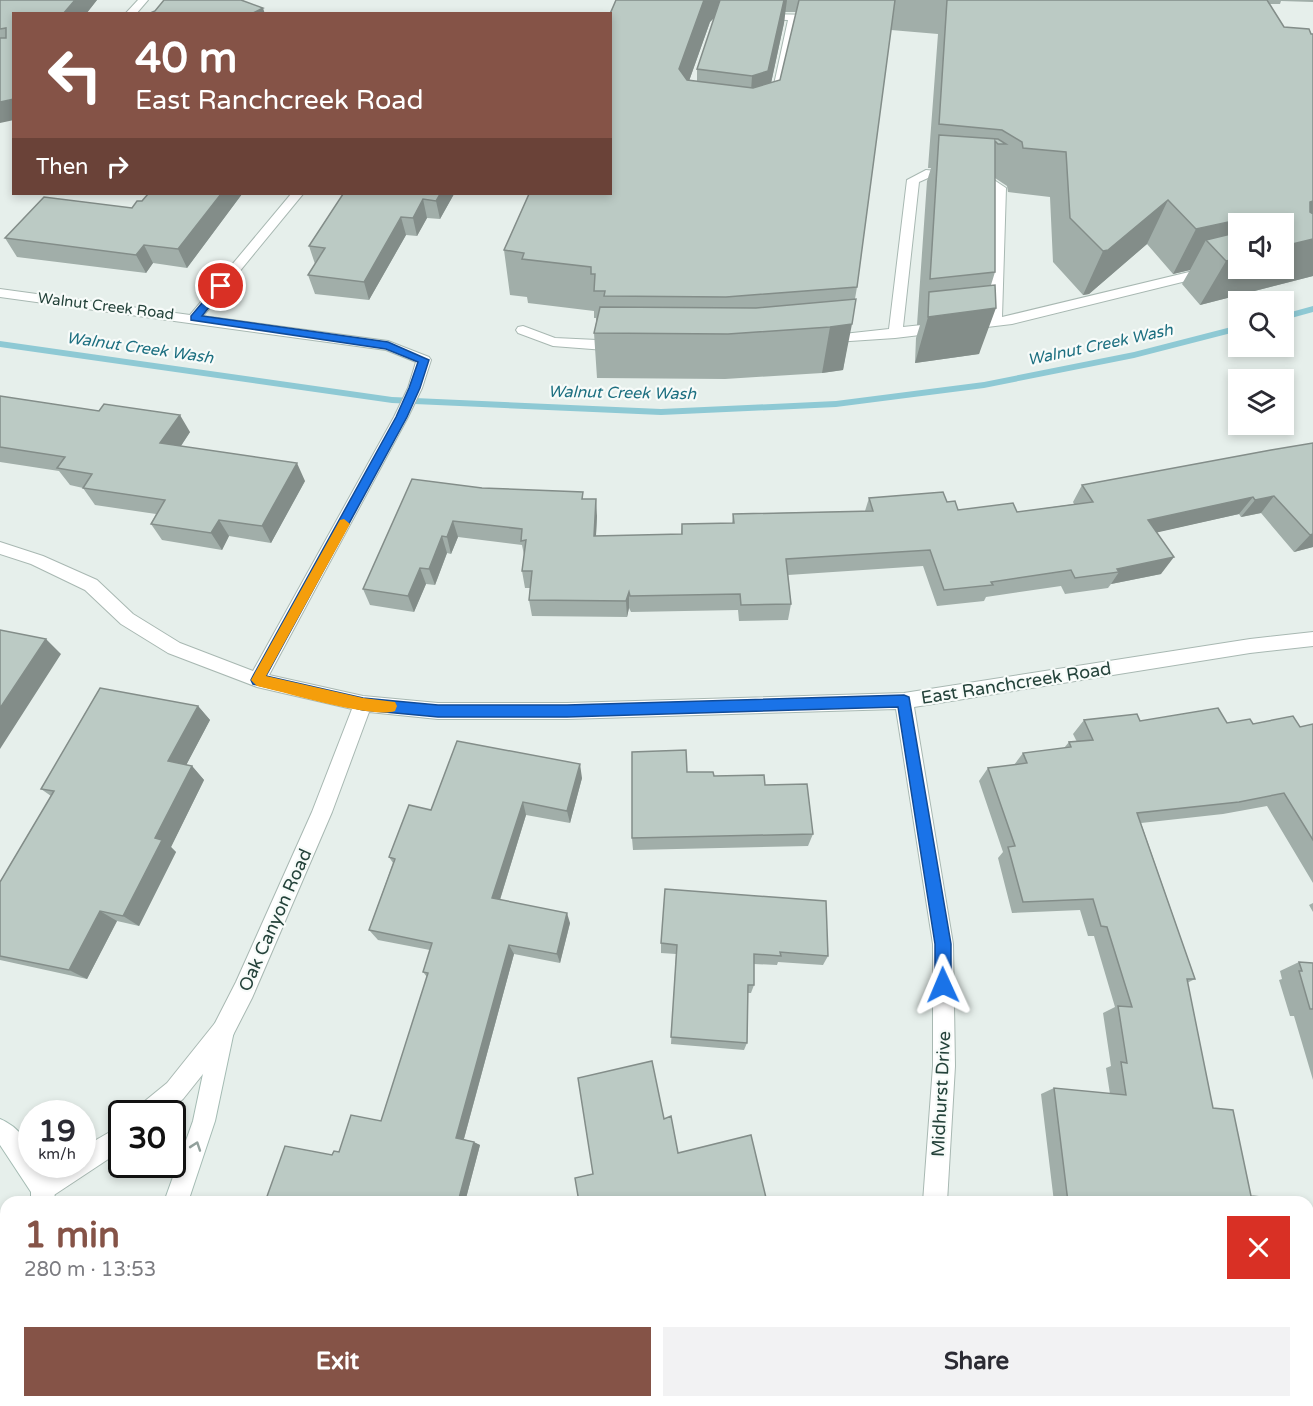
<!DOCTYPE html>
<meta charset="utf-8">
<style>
body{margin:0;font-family:"Varela Round",sans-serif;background:#f2f2f3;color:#2b2b33;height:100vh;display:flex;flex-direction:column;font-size:22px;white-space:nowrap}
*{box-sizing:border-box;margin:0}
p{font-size:20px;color:#7c7c81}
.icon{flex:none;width:33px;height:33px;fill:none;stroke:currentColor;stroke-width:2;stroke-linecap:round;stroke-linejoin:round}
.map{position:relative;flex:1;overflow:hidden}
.details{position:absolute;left:0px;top:1196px;width:1314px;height:212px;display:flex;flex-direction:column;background:#fff;border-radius:18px 18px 0 0;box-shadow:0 3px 9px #0003}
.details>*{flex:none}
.hud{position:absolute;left:12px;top:12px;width:600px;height:183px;border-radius:0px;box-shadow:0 3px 9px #0003;background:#855347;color:#fff;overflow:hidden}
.controls{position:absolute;left:1228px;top:213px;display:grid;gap:12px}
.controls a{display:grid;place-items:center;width:66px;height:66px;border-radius:0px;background:#fff;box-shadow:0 3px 9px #0003;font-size:30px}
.speed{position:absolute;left:18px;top:1100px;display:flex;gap:12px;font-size:30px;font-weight:700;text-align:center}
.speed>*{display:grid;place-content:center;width:78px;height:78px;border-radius:50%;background:#fff;box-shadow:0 3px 9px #0003;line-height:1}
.speed small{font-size:15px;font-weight:400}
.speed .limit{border:3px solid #111;border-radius:9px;background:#fff;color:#111}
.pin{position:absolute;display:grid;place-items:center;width:51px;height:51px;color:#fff;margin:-26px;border:3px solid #fff;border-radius:50%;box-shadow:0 2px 6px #0007}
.me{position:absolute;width:66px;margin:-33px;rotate:359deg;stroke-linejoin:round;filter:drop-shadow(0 0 4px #0008)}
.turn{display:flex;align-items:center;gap:21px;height:126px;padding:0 24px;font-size:27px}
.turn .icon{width:78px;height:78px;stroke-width:2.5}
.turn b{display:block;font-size:42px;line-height:51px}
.then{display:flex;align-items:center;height:57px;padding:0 24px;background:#0003;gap:12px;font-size:22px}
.round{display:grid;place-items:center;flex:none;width:63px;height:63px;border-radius:0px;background:#f2f2f3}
.head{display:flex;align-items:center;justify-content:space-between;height:102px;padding:0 24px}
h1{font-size:36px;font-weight:700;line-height:45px;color:#855347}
.primary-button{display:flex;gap:12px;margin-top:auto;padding:12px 24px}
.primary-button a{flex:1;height:69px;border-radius:0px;background:#855347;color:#fff;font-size:24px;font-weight:700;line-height:69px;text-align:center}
.primary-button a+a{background:#f2f2f3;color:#2b2b33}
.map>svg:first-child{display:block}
</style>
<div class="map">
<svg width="1313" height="1406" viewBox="0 0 1313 1406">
<rect width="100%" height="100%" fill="#e6efeb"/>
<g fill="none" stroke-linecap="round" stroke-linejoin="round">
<path fill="#8ec9d4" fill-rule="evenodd" d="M1313 306V312L1284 320V314Z
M1239 325V331L1134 358 984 388 836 407 661 415 392 403 0 347V341L392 397 661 409 836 401 984 382 1134 352Z"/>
<g stroke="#a8b8b2" stroke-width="2">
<path id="lane" d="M760 14 819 15 824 18 819 21H797L780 103 775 106 770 103 788 20 756 19 755 17Z
M926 170 988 176 1006 188 1002 317 1239 260V268L1012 324 895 338 820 343 818 340 825 336 889 329 907 180ZM928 178 985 183 994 189 988 318 903 327 919 182Z
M523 326 555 338 618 341 625 346 618 351 553 346 518 333 516 330 518 327Z"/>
</g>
<g stroke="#a8b8b2" stroke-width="2">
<path id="street" d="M138 0H148L136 14H125Z
M291 194H303L203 316 388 341 429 357 431 360 422 388 408 417 269 675 363 696 438 703H567L904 693 1250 639 1313 632V646L1250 653 914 707 953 944 955 1066 947 1202H923L933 1066V944L896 709 567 719H438L369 712 332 812 252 998 231 1039 183 1099 166 1113H137L140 1105 167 1083 215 1023 236 982 312 812 352 709 257 687 168 653 121 624 85 590 31 564 0 554V542L43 556 97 580 133 614 180 643 253 671 394 417 408 388 416 362 386 350 0 297V289L190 315Z
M122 1125V1150L51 1197 43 1201 35 1197 31 1189C40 1168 62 1164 82 1164V1148Z"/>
</g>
<g stroke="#a4bbb3" stroke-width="2">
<path id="secondary" d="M223 1020 231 1023 234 1031 215 1121 188 1202H164L193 1121 212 1031 215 1023Z
M0 1119C19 1127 32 1144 32 1164H40C49 1177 55 1186 55 1202H31V1192L0 1145Z
M19 1401H45L44 1406H18Z
M78 1401H105L103 1406H76Z"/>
</g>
<use href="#lane" fill="#fff" fill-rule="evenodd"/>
<use href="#street" fill="#fff" fill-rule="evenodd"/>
<use href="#secondary" fill="#fff" fill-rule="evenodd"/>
</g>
<path fill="#a1aea9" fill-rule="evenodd" d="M0 0H97L86 14H14L0 123Z
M616 0H1313V2L1281 1 1280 4H1269L1284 27 1313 34V276L1200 305 1182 284 1190 270 1173 274 1147 244 1089 294 1083 295 1053 262 1050 197 1008 192 1007 186 995 178V272L991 285 979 354 915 363 916 338 920 325H917L927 181 931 168H928L938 34 891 30 857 287 843 370 822 373 725 379 597 378 594 333 596 323V318H594V311L528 303 527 297 510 295 504 250ZM785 12H796L780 80 771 83 784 23ZM714 18 697 69V82L689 81 710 22ZM1239 224H1284L1239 268Z
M148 194H242L187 268 153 263 146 273 17 257 5 238 132 208 142 201Z
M343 194H454L440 219 427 218 417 236 406 235 369 300 315 294 308 275 315 264 309 246Z
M0 396 190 432 181 446 305 481 271 543 229 536 222 550 162 540 151 524 156 514 95 505 83 488 70 485 59 471 0 462Z
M1313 443V547L1294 552 1261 513 1241 517 1239 514 1157 532 1161 574 1111 584 1108 588 1065 594 1061 586 986 597 984 601 937 606 923 566 788 575 791 604 788 620 739 621 738 610 631 612 629 608 627 617 532 616 529 600 530 588H525L522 571 524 555 522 545 458 537 451 554 447 553 435 585 426 584 414 612 370 605 363 589 482 488 584 499 597 516 596 536 681 534 682 524 732 523 733 514 865 511 869 498 947 502 958 510 1017 512 1074 504 1073 502 1082 485Z
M198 706 210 720 186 765 192 766 204 780 171 847 176 852 139 926 117 921 87 979 0 960V882L51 796 41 789Z
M1084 720 1253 724 1300 727 1313 724V883L1267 806 1223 814 1141 823 1195 979 1187 983 1213 1108 1251 1196 1295 1202H1054L1041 1094 1054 1088 1110 1094 1106 1068 1111 1066 1103 1013 1115 1007 1094 936H1088L1080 910 1012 913 998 858 1003 852 979 781 988 768 1014 765 1023 753 1064 748 1069 742H1077L1073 734Z
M687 772 765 785 813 834 808 846 633 850 632 838Z
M582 778 570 823 526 815 500 900 570 923 560 963 514 954 464 1139 480 1145 465 1202H265L332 1155 339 1152 381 1121 427 977 423 972 430 950 378 940 369 930 393 863 389 857 431 810Z
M1313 903V912L1309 905Z
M661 943 828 956 823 965 778 962 777 965 754 964V985L751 993H748L747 1043 744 1050 671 1044 676 954 661 953Z
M1299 962 1313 963V1080L1294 1016H1290L1279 980 1282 979 1280 971Z
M1313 1233V1250L1308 1246V1243Z
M854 1401H858L877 1406H853Z
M1000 1401H1041L1043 1405 1054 1401H1132L1135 1406H988Z"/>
<path fill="#838d89" d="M75 0H97L86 14H63Z
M704 0H731L710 22 678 112 679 69Z
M784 0H787L784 23 764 116 749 122 752 76Z
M263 8 265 14H251Z
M14 99V120L0 123V102Z
M221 194H242L187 268 178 249Z
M440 194H454L440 219 436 201Z
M423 199 427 218 417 236 413 218Z
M1168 200 1147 244 1089 294 1083 295 1103 251Z
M1313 201V237L1284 246 1310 202Z
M1266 214 1261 224H1239V268H1284V246L1313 239V276L1200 305 1226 261 1206 240 1190 270 1173 274 1196 229Z
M401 217 406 235 369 300 364 282Z
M144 245 153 263 146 273 136 255Z
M996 308 979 354 915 363 928 317Z
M852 324 843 370 822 373 830 327Z
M180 415 190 432 171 461 160 443Z
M297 463 305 481 271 543 262 526Z
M1274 496 1261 513 1241 517 1255 500Z
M1253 497 1239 514 1137 537 1148 520Z
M596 499 597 516 595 552 594 536Z
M219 520 229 536 222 550 211 533Z
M453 521 458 537 451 554 447 537Z
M1313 534V547L1294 552 1310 535Z
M442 536 447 553 435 585 429 569Z
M1174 557 1161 574 1111 584 1119 572 1117 569Z
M420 568 426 584 414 612 408 596Z
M629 592V608L627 617 626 601Z
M46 639 61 654 0 749V708Z
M198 706 210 720 181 775 168 761Z
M580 764 582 778 570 823 567 811Z
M192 766 204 780 171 847 176 852 139 926 123 916 155 838Z
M523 802 526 815 497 909 492 898Z
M100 911 117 921 87 979 69 970Z
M567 913 570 923 560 963 557 954Z
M509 945 514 954 463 1142 456 1138Z
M474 1142 480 1145 465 1202H458Z
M365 1401H375L373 1406H364Z
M855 1401H858L877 1406H863Z"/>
<path fill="#bbcac4" stroke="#838d89" stroke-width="1.5" d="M0 0H75L63 14H14V99L0 102V38H6V28L0 29Z
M164 0H241L263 8 251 14H148L155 11Z
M616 0H704L679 69 687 80 753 88 780 80 799 0H895L857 287 726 297 604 296 605 291H594L595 274H591V267L522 259 524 253 504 250 529 194H610V14Z
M720 0H784L768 71 752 76 697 69Z
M947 0H1267L1284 27 1309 29 1311 34H1313V201L1310 202V212L1313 214V239L1284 246V224H1266V214L1196 229 1168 200 1108 250 1103 251 1070 218 1066 152 1023 148 1022 142 1002 130 939 124Z
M939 135 998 139 1006 144H998L995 141V272L930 279Z
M148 194H221L178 249 144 245 136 255 5 238 44 197 132 208 137 201H142Z
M343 194H440L436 201 423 199 413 218 401 217 364 282 308 275 325 248 309 246Z
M1239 232V258L1226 261 1206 240Z
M995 285 996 308 928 317 929 292Z
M856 299 852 324 830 327 728 334 594 333 600 307 756 308Z
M0 396 99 411 104 404 180 415 160 443 297 463 262 526 219 520 211 533 151 524 165 500 83 488 92 474 57 468 65 457 0 447Z
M1313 443V534L1310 535 1274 496 1255 500 1253 497 1148 520 1174 557 1117 569 1119 572 1075 578 1071 570 991 582 993 585 944 590 930 550 786 559 791 604 741 605 740 594 630 596 629 592 626 601 529 600 532 571H522L526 540 521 541 522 529 453 521 447 537 442 536 429 569 420 568 408 596 363 589 412 479 482 488 583 492 582 499H596L594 536 682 534V524L734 523 733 514 873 511 869 498 943 492 947 502 955 501 958 510 1013 503 1017 512 1093 502 1082 485 1271 450Z
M0 630 46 639 0 708Z
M100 688 198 706 168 761 192 766 155 838 162 840 123 916 100 911 69 970 0 956V882L54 791 41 789Z
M1218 708 1227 723 1250 719 1253 724 1293 716 1300 727 1313 724V840L1284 793 1239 802 1137 813 1195 979H1187L1213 1108 1233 1110 1251 1196 1294 1200 1295 1202H1068L1054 1088 1126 1095 1121 1062 1127 1063 1118 1006 1132 1007 1107 927 1101 926 1093 899 1023 902 1008 847 1015 846 988 768 1027 763 1023 753 1071 747 1069 742 1093 740 1084 720 1137 714 1140 721Z
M457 741 580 764 567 811 523 802 492 898 567 913 557 954 509 945 456 1138 474 1142 458 1202H265L285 1146 332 1155 334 1151 339 1152 351 1115 381 1121 428 973 423 972 432 943 369 930 395 859 389 857 409 805 431 810Z
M686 750 687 772H713L714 776 764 775 765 785 807 784 813 834 632 838V752Z
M665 889 826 901 828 956 780 952 781 956 754 954V985H748L747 1043 671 1037 677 945 661 943Z
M1299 962 1313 963V1009H1310L1299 971H1302Z
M652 1061 664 1119 671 1116 678 1153 751 1135 767 1202H579L575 1178 593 1174 578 1078Z
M211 1401H365L364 1406H209Z
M546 1401H645L646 1406H547Z
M1028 1401H1041L1043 1406H1016Z
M1083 1401H1132L1135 1406H1071Z
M1246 1401H1283L1284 1405Z"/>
<defs><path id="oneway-chevron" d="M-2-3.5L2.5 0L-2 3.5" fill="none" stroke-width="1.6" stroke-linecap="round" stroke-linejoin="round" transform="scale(1.5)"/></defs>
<use stroke="#92a09c" href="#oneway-chevron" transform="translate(196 1146) rotate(-71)"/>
<path fill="#1a73e8" stroke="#114b97" stroke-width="1.5" d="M221 283 226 286 202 316 388 342 429 360 420 388 407 417 266 676 363 698 438 705H567L904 695 909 697 951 944V985L949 990 943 993 937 990 935 985V944L898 707 567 717H438L363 710 253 684 251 680 253 676 396 417 409 388 418 362 386 349 191 320V316L218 284Z"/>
<path fill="#f59e0b" d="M344 519 350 524 266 676 363 698 395 702 397 706 395 711C373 719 285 692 257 686L251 680 340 520Z"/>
<g text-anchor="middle" stroke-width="4.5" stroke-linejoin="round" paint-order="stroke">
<g font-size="15" fill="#24423a" stroke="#f7fbf9">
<text transform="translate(106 306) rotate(7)" y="5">Walnut Creek Road</text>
</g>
<g font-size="16" font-style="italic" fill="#1c6f80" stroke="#f7fbf9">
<text transform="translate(1100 344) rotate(-12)" y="6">Walnut Creek Wash</text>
<text transform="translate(140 347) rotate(8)" y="6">Walnut Creek Wash</text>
<text transform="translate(622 392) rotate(1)" y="6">Walnut Creek Wash</text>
</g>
<g font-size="18" fill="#24423a" stroke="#f7fbf9">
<text transform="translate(1016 683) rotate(-9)" y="6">East Ranchcreek Road</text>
<text transform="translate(275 920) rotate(-66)" y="6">Oak Canyon Road</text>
<text transform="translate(941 1094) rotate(-87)" y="6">Midhurst Drive</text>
</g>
</g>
</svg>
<div class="controls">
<a><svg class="icon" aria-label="sound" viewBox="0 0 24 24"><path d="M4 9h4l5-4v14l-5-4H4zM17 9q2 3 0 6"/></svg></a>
<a><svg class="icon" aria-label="search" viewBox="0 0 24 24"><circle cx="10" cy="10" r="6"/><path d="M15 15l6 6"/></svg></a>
<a><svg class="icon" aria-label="layers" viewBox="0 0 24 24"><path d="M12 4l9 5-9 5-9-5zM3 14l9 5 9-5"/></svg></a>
</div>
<div class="speed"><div>19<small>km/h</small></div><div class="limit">30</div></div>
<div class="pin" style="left:221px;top:286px;background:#d93025"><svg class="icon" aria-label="arrive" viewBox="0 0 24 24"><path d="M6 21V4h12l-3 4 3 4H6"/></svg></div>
<svg class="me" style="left:943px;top:985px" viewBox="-20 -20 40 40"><path d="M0-17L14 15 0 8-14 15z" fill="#1a73e8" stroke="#fff" stroke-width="4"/></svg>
<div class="hud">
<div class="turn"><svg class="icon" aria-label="left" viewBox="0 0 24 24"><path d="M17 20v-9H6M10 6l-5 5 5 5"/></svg><div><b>40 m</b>East Ranchcreek Road</div></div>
<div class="then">Then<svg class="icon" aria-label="right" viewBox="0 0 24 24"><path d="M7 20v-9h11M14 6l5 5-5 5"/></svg></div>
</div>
<section class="details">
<div class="head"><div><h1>1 min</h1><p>280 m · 13:53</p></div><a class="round" style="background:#d93025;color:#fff"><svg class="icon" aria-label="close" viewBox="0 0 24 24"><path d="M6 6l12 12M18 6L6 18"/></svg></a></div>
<div class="primary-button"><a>Exit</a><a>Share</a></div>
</section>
</div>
